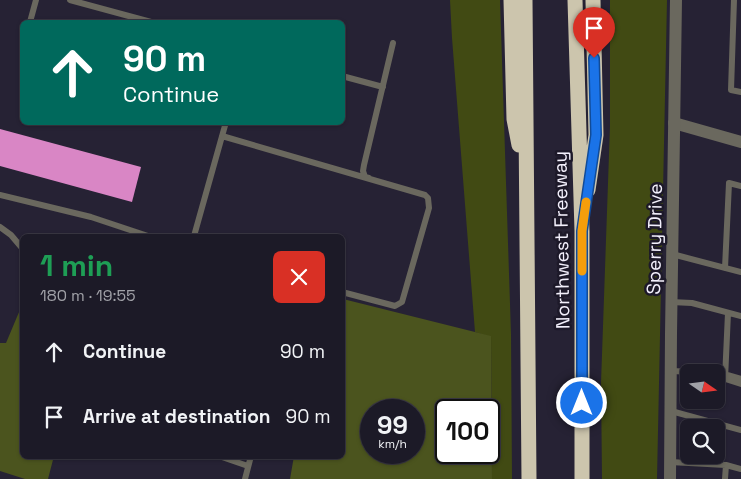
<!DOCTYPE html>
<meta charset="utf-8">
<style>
body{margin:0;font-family:"Space Grotesk",sans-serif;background:#25232f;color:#f1f3f6;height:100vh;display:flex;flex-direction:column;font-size:19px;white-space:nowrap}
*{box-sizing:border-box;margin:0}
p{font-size:16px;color:#a0a1a7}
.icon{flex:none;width:28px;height:28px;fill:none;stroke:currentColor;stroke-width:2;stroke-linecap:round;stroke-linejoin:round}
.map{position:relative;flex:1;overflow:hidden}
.details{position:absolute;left:20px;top:234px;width:325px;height:225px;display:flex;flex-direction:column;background:#1c1a27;border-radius:8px;box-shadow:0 1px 4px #0004,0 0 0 1px #3a3844}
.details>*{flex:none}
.banner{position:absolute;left:20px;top:20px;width:325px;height:105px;border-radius:8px;box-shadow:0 1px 4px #0004,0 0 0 1px #3a3844;background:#00695c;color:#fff;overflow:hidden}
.needle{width:32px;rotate:104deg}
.fabs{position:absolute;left:680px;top:364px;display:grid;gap:10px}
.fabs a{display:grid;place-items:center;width:45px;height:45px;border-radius:8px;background:#1c1a27;box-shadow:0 1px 4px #0004,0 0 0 1px #3a3844;font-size:25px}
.speed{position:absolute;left:360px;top:399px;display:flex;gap:10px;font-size:25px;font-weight:700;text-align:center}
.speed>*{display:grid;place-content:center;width:65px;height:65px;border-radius:50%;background:#1c1a27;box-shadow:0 1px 4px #0004,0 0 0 1px #3a3844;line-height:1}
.speed small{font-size:12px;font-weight:400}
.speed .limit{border:2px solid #111;border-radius:8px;background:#fff;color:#111}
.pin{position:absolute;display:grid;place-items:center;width:42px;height:42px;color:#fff;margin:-51px -21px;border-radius:50% 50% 50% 0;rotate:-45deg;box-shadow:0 0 5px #0007}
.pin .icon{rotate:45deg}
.me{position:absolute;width:55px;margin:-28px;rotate:0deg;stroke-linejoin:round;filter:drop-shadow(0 0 4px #0008)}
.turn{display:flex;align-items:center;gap:18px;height:105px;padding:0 20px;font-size:22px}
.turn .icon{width:65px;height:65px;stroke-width:2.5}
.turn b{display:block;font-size:35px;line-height:42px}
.round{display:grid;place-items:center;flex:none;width:52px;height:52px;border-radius:8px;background:#25232f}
.headline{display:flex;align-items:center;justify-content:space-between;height:85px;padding:0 20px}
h1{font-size:30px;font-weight:700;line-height:38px;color:#1e9e55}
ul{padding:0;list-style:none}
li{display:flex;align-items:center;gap:15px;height:65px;padding:0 20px}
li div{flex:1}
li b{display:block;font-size:19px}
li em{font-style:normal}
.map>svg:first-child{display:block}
</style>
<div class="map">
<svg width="741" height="479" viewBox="0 0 741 479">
<rect width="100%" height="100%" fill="#262234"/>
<path fill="#414a13" d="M450 0H500L511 334 512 479H492L491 337 475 332 452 38Z
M610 0H667L657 479H602L601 383 610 126Z"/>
<path fill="#4b541e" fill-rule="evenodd" d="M343 299 491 336 492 479H290L294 456H342ZM371 410H414V452H371ZM446 410H489V452H446Z
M22 305V456H54L48 479H25L0 471V343H6Z"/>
<path fill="#d986c5" d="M0 129 141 167 132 202 0 166Z"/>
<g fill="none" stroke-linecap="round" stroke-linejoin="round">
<path stroke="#6a685e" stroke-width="6" d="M70 0 151 22
M734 0 731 90 741 92
M30 22 36 0
M342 76 383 87
M222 136 425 195 428 198 429 208 402 302 395 306 342 292
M369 178 365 177 363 171 364 165 393 43
M0 195 91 217 148 236
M0 227 11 235 22 248
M194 236 226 122
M672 254 741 272
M725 268 729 183 741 186
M671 302 692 303 741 316
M671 371 696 372
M728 375 741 379
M716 376 741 384
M725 379 728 313
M671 411 741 430
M219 456 248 466
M670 462 726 465 725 479
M726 465 741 469
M245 479 251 456"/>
<path stroke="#6a685e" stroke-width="12" d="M674 123 741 142"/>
<path stroke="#6a685e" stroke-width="12" d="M670 479 671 334 676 0"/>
<path stroke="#ccc5ad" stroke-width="15" d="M511 0 514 119 519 145
M525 0 529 479
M575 0 582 231V479
M588 190 596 135 593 0"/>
</g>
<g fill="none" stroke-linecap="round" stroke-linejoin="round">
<g stroke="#114b97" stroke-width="12">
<path id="route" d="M582 403V231L596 135 594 58"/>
</g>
<use href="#route" stroke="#1a73e8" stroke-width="9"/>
<path stroke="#f59e0b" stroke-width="9" d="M582 271V231L586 202"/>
</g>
<g text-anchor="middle" stroke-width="5" stroke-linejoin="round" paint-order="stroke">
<g font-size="19" fill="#f3f0fc" stroke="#1d1929">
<text transform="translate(654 239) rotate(-89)" y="7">Sperry Drive</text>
<text transform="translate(561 240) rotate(-91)" y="7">Northwest Freeway</text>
</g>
</g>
</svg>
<div class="fabs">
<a><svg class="needle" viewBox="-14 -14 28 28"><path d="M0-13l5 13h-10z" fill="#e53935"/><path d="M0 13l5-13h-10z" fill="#a0a1a7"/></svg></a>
<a><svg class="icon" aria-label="search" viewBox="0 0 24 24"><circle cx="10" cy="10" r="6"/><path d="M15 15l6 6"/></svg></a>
</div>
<div class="speed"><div>99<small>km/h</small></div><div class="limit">100</div></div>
<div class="pin" style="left:594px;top:58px;background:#d93025"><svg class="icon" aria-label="arrive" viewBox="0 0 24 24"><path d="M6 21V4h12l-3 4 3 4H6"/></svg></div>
<svg class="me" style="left:582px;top:403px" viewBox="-20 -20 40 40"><circle r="17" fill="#1a73e8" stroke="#fff" stroke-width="3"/><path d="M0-11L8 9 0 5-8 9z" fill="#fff"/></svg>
<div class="banner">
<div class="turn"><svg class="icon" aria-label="ahead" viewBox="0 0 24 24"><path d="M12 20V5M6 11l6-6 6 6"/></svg><div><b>90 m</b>Continue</div></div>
</div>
<section class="details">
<div class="headline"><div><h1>1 min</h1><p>180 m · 19:55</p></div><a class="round" style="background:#d93025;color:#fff"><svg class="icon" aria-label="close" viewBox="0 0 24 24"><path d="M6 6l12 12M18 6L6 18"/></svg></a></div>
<ul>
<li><svg class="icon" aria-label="ahead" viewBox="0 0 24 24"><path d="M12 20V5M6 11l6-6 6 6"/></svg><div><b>Continue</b></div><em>90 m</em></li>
<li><svg class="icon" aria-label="arrive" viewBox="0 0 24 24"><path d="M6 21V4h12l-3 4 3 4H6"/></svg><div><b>Arrive at destination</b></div><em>90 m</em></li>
</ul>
</section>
</div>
